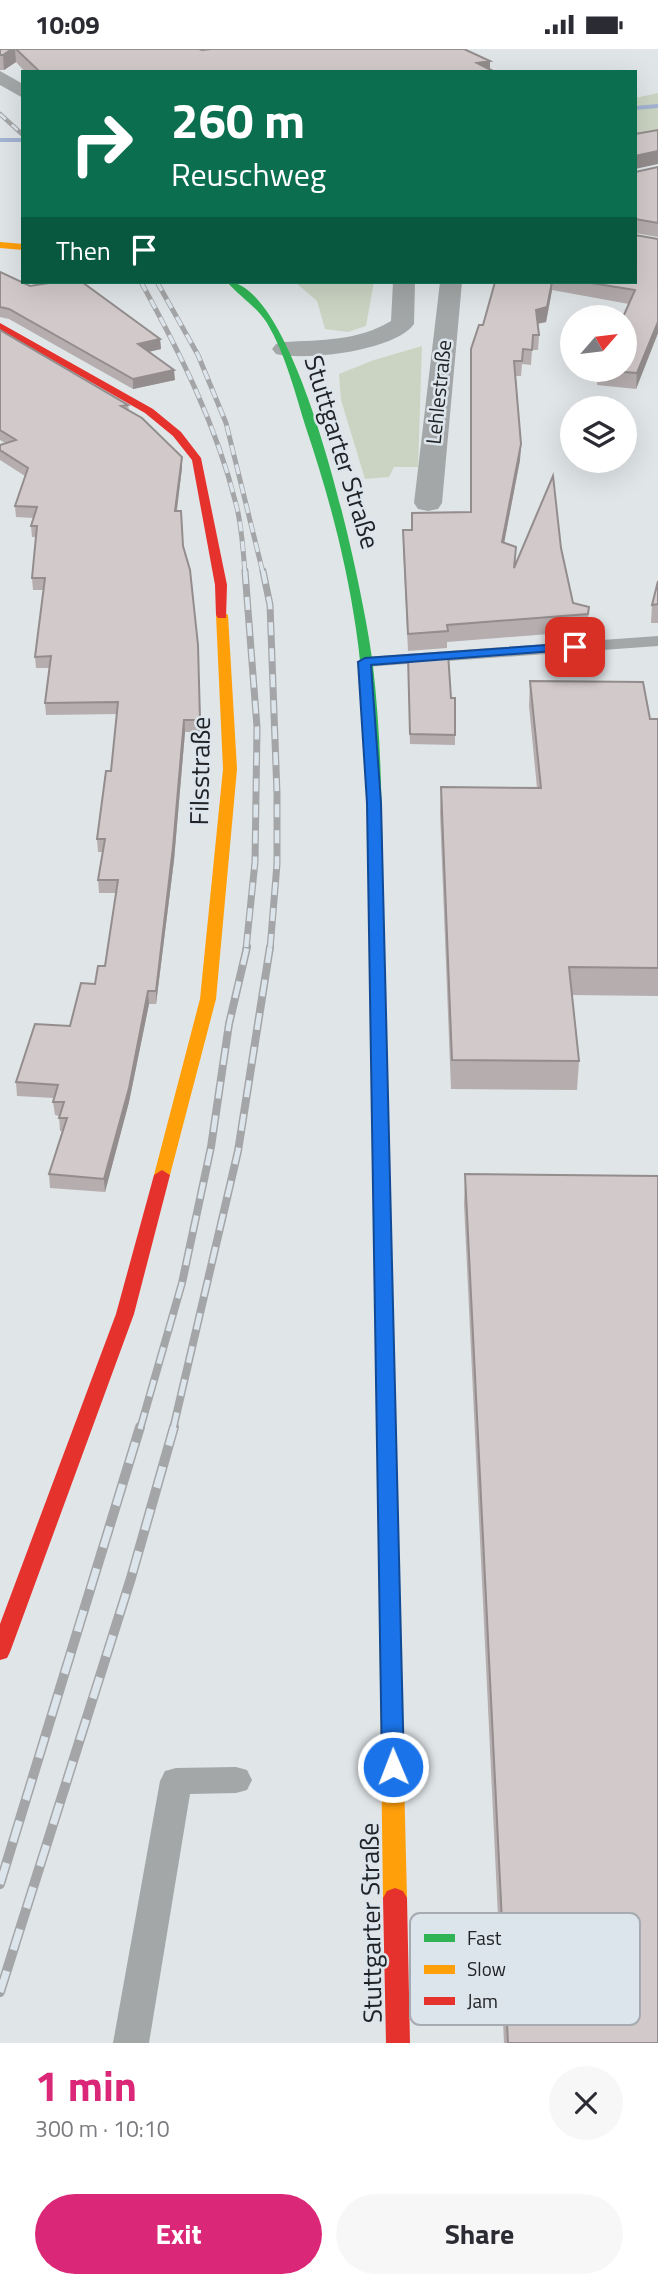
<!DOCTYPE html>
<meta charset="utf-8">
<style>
body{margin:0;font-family:"Titillium Web",sans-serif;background:#f7f7f7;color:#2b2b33;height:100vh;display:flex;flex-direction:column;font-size:26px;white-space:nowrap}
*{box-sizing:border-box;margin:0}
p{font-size:23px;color:#7c7c81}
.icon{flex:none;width:38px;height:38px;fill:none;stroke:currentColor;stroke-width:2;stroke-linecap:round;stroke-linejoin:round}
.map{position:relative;height:1994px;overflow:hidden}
.details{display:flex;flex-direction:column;background:#fff;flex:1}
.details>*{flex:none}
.guide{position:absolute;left:21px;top:21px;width:616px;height:214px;border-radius:0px;box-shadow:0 7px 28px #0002;background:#0b6e4f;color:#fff;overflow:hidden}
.needle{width:46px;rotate:62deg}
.fabs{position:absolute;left:560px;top:256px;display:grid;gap:14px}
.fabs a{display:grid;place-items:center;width:77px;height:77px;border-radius:50%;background:#fff;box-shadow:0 7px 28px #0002;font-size:35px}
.pin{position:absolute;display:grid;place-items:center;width:60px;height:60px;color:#fff;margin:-30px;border-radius:14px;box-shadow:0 4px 10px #0006}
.me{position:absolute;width:77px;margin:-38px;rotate:359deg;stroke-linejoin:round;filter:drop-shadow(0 0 5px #0008)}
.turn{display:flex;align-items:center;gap:24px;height:147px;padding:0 35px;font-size:32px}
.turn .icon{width:91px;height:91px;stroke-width:2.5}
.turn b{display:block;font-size:49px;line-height:60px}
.then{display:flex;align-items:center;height:66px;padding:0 35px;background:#0003;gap:14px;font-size:26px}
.round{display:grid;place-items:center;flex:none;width:74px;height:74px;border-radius:37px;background:#f7f7f7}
.summary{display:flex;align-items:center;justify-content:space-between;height:119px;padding:0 35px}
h1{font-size:42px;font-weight:700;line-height:52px;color:#db2777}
.primary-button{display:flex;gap:14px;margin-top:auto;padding:14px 35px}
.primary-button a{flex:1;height:80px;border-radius:42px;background:#db2777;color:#fff;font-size:28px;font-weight:700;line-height:80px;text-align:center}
.primary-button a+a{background:#f7f7f7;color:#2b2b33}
.status{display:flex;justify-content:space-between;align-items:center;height:49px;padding:0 35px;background:#fff;direction:ltr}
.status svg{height:19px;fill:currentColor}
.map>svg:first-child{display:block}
</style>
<div class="status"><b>10:09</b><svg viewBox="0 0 49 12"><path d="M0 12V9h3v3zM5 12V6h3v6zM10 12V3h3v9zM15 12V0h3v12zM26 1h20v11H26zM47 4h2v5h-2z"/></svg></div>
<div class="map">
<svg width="658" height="1994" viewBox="0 0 658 1994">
<rect width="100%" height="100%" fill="#e0e5e8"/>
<path fill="#cbd4c3" d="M658 44V91L635 95V49Z
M295 233H374L366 277 348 283 325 280 317 252Z
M422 297 418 418H394L389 428 365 430 341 351 339 325 374 311Z"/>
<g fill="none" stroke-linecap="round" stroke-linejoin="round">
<path fill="#a3b3d2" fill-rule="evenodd" d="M658 55V59L635 61V57Z
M0 89H23V93H0Z"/>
<path fill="#a4a7a7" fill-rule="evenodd" d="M658 587V597L365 618 356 613 365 608Z
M236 1718 247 1721 252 1731 247 1741 236 1744 190 1745 149 1994H113L160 1732 165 1722 176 1719Z"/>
<path fill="#a4a7a7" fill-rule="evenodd" d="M0 22 23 35V49L0 36Z
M393 233H415L414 275C395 302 306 312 276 305L272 300 276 295 284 293C321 291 358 292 391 272Z
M440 233H462L442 454 438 460 428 462 418 460 414 454Z"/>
<path fill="#30b455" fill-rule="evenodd" d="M227 233C301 233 366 554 373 617 382 695 382 773 383 851L376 855 369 851C368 761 369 670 356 580 346 511 328 444 306 379 295 344 286 306 267 274 256 257 239 247 227 233Z"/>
<path fill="#ff9f0a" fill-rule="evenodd" d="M0 193 23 195V201L0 199Z
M222 562 228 566 237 720 216 950 170 1126 162 1131 154 1126 200 950 223 720 216 566Z
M385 1321 392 1323 394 1328 407 1849 403 1856 395 1859 387 1856 383 1849 376 1328 378 1323Z"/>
<path fill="#e5322d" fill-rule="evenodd" d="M0 274 153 360 181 383 201 409 227 536 226 569H218L216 566 215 536 192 411 173 387 145 364 0 281Z
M376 847 383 851 394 1328 392 1333H378L376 1328 369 851Z
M162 1121 170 1126 134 1265 10 1603 7 1609 0 1611V1575L116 1265 154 1126Z
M395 1839 403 1842 407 1849 410 1994H386L383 1849 387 1842Z"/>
<g stroke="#a4a5a7" stroke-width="4.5">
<path id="rail-far4" d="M0 65 23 86"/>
</g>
<g stroke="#a4a5a7" stroke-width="5">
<path id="rail-far3" d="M141 233C180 304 216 375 236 455 242 477 243 501 245 524
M157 233 198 306 226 374 263 524"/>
</g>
<g stroke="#a4a5a7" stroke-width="7">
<path id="rail-far2" d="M245 522 257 678 255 813 246 900
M263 522 270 556 277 745V815L270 900"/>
</g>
<g stroke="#a4a5a7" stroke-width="8">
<path id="rail-far1" d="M140 1380 182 1234 211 1098 229 975 247 898
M173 1380 238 1102 270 898"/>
</g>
<g stroke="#a4a5a7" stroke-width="10">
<path id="rail" d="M0 1835 140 1378
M0 1943 131 1529 174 1378"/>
</g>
<use href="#rail-far4" stroke="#dde5ec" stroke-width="2.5" stroke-dasharray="8" stroke-linecap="butt"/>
<use href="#rail-far3" stroke="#dde5ec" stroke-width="3.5" stroke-dasharray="10" stroke-linecap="butt"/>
<use href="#rail-far2" stroke="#dde5ec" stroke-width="4.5" stroke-dasharray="13" stroke-linecap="butt"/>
<use href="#rail-far1" stroke="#dde5ec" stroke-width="5" stroke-dasharray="17" stroke-linecap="butt"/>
<use href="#rail" stroke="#dde5ec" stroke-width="7" stroke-dasharray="22" stroke-linecap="butt"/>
</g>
<path fill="#b5adae" d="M0 0H199L202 1 490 20 495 23H25L16 13 4 21H0Z
M658 118V188L635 184V123Z
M658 190V284L636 340 597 336 598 320 629 255 552 241 546 273 538 275 539 286 538 301H532L531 316 522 315 521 327H516L521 395 520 411 504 494 515 517 561 499 573 554 589 558 587 582 447 593V599L408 602 403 498V481H411L412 464 470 463 471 315 495 233H635Z
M0 223 30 237 160 290 161 300 149 303 175 331 133 340 9 270 0 268Z
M0 281 128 356 129 361 182 408V419L177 462 198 596 201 683H185L174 811 156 955H149L129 1053 105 1143 50 1139 49 1125 62 1082H60L59 1067 55 1066 53 1053 54 1049 17 1047 16 1033 70 977 105 917 116 844H99L98 831 103 803H98L97 790 111 722 117 665 46 666 45 654 50 619H36L35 608 44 541H33L32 529 36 488H32L31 477 34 469 16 468 15 457 25 427 0 411V396L5 394 0 391Z
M658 532V574H651L652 556Z
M408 618 451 649 455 686V696L410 695Z
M530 632 650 670H658V947L572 946 579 1012 577 1041 451 1040 440 764 441 738 537 739 529 657Z
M465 1125 658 1994H504L464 1155Z"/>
<path fill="#938d8d" d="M12 0H15L16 13 4 21 3 6Z
M490 12V23L477 14Z
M658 102V115L635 120V107Z
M552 233V241L546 273 535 275 536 261Z
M658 273V284L636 340 637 324Z
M160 290 161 300 138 305V295Z
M174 321 175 331 133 340V330Z
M521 395 520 411 501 510 502 493Z
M182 408V419L175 473V462Z
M184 671 185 683 174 811 156 955V942Z
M148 942 149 955 129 1053 105 1143 104 1130Z"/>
<path fill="#d2c9ca" stroke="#938d8d" stroke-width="2" d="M0 0H12L3 6H0Z
M16 0H199L202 1 211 0H464L490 12 477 14 495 23H40Z
M658 81V102L635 107V85Z
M658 118V174L635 170V123Z
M635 186 658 190V273L637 324 598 321 625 320V268H623L635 241 585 233H635Z
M0 223 30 237 55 233H82L160 290 138 295 174 321 133 330 9 260 0 258Z
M495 233H552L547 258 536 261 539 286H533L532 301 523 300 522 312H514L521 395 502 493 516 498 514 519 553 427 561 499 573 554 589 558 588 565 447 576 448 582 408 585 403 481H412V464L471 463V300L479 276H483Z
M0 281 128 356 121 357 142 369 182 408 175 462H181L183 497 190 521 198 596 200 671H184L173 798 156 942H148L129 1039 104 1130 49 1125 67 1069H59L64 1053H53L58 1036 16 1033 35 975 70 977 81 934 95 935 98 917H105L118 831H98L105 790H97L106 722H111L118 653 45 654 51 607 35 608 45 529H32L37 477H31L37 458 15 457 28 419 0 401V396L16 391 0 381Z
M658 532V555L652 556Z
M448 604 451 649H455V686L410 685 408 607Z
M530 632 643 633 650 670H658V919L569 918 579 1012 452 1011 441 738 541 739Z
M465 1125 658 1127V1994H508Z"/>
<path fill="#1a73e8" stroke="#114b97" stroke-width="2" d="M575 594 581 598 580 600 371 616 381 754 404 1718 401 1724 393 1727 385 1724 382 1718 367 754 358 613 365 609Z"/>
<g text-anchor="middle" stroke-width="5" stroke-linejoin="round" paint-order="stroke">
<g font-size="21" fill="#212427" stroke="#dde5ec">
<text transform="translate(439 343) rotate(-84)" y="7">Lehlestraße</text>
</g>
<g font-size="26" fill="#212427" stroke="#dde5ec">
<text transform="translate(342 403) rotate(73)" y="9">Stuttgarter Straße</text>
<text transform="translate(200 722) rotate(-89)" y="9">Filsstraße</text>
<text transform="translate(371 1874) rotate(-91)" y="9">Stuttgarter Straße</text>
</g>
</g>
<rect x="410" y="1864" width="230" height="112" rx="10" fill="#dde5ec" stroke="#a5abb1" stroke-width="2"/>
<rect x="424" y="1885" width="31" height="8" fill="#30b455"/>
<rect x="424" y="1916" width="31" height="9" fill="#ff9f0a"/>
<rect x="424" y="1948" width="31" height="8" fill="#e5322d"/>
<g font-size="19" fill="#212427">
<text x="467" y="1896">Fast</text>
<text x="467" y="1927">Slow</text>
<text x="467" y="1959">Jam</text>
</g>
</svg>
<div class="fabs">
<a><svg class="needle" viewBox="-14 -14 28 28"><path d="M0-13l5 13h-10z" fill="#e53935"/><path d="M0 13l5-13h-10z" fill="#7c7c81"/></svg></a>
<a><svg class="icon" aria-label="layers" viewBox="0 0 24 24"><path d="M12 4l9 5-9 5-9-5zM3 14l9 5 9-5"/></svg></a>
</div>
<div class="pin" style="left:575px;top:598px;background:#d93025"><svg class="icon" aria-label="arrive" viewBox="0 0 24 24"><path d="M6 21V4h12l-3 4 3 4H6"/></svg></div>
<svg class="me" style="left:393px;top:1718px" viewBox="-20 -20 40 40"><circle r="17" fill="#1a73e8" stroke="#fff" stroke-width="3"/><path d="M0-11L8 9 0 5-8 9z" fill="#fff"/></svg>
<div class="guide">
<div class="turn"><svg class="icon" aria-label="right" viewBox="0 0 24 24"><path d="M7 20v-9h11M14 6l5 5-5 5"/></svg><div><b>260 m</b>Reuschweg</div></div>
<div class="then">Then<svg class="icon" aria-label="arrive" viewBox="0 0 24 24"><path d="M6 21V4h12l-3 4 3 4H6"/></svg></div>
</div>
</div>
<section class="details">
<div class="summary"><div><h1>1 min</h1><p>300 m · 10:10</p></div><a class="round"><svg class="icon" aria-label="close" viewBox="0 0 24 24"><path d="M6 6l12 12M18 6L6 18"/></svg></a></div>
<div class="primary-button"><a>Exit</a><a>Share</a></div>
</section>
